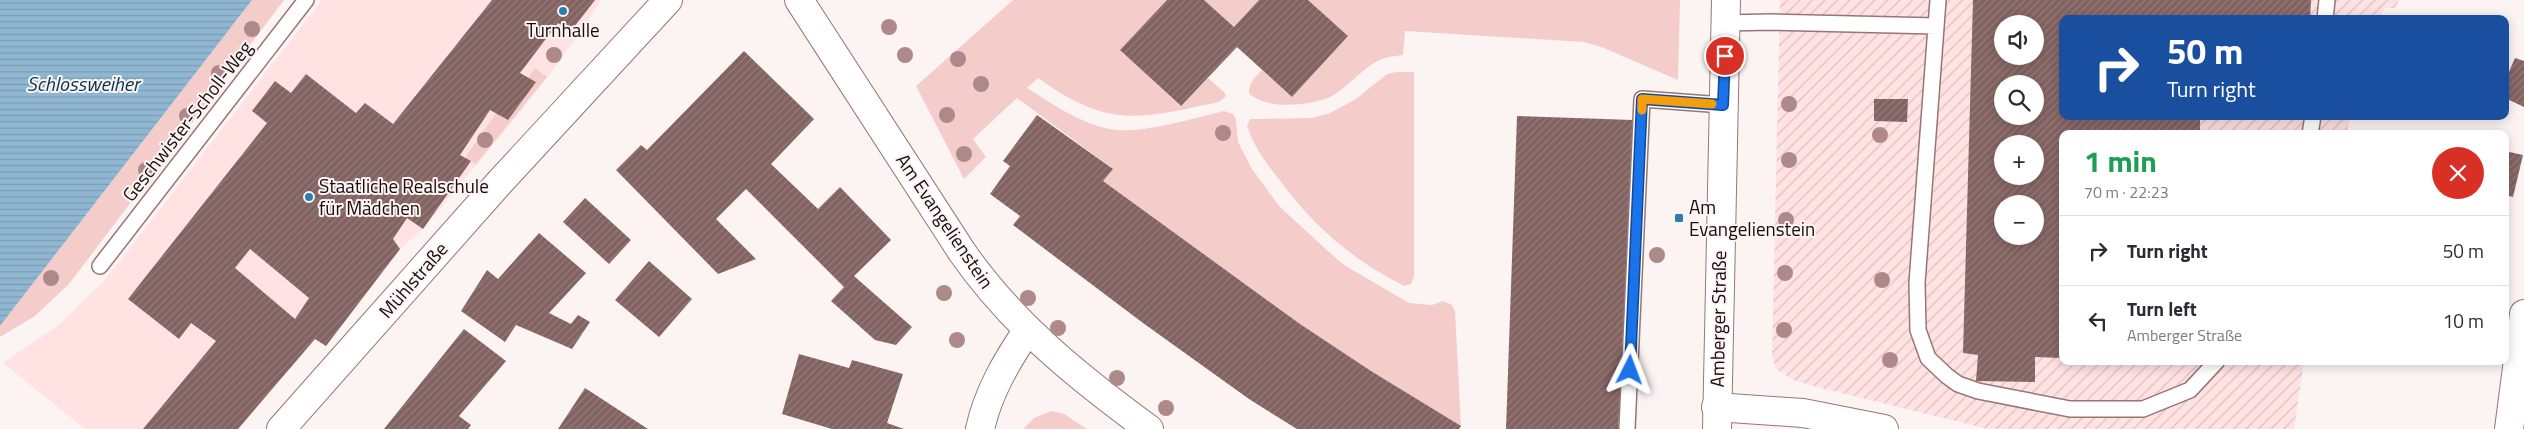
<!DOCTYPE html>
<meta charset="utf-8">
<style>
body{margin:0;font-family:"Titillium Web",sans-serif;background:#f7f7f7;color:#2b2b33;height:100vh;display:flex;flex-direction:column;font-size:19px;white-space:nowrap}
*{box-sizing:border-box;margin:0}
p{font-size:16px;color:#7c7c81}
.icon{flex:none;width:28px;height:28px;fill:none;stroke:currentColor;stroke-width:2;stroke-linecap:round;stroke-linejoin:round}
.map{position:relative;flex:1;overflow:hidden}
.drawer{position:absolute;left:2059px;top:130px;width:450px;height:235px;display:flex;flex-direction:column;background:#fff;border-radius:10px;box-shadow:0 2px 12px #0003}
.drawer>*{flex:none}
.banner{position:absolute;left:2059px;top:15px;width:450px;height:105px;border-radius:10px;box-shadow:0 2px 12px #0003;background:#1a4fa0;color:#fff;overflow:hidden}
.buttons{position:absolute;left:1994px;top:15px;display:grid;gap:10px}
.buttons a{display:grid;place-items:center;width:50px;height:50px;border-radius:50%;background:#fff;box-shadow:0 2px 12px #0003;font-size:25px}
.pin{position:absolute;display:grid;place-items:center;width:42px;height:42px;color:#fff;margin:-21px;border:2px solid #fff;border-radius:50%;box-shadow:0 1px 5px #0007}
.me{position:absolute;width:55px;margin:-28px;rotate:3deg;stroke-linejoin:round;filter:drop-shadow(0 0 4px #0008)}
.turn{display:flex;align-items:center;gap:18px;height:105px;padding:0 25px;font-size:22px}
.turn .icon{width:65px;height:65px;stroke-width:2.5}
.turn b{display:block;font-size:35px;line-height:42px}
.round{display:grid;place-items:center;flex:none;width:52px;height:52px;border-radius:26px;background:#f7f7f7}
.summary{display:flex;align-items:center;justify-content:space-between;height:85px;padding:0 25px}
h1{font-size:30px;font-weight:700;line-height:38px;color:#1e9e55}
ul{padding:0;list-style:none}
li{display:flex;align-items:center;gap:15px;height:70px;padding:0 25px;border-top:1px solid #e1e1e2}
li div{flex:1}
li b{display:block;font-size:19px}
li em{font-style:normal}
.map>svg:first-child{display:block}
</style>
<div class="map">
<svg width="2524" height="429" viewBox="0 0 2524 429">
<defs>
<pattern id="industrial-furrows" width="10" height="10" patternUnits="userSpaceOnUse" patternTransform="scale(1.25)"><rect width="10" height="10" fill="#ffe2e1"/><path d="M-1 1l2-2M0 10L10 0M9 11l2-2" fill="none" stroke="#dac1c0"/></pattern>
<pattern id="water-rules" width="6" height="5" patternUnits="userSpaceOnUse" patternTransform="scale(1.25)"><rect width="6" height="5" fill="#90b7d2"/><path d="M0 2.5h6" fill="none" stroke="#7b9cb3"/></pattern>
<pattern id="building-hatch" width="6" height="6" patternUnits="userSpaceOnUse" patternTransform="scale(1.25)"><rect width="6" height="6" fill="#836361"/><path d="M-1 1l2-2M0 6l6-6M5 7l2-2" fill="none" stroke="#947c7a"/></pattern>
</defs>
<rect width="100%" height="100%" fill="#fcf4f3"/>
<path fill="#ffe2e1" d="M322 0H602L556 66 511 123 423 229 400 249 326 346 315 339 238 429H85L3 363 61 323 105 280Z"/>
<path fill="url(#industrial-furrows)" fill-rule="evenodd" d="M1780 0H2399L2395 8H2384L2380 19H2062V116H2351L2346 134H2062V361H2304L2294 429H1988L1813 386 1794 380 1776 369 1772 356ZM2002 24H2035V56H2002ZM2002 84H2035V116H2002ZM2002 144H2035V176H2002ZM2002 204H2035V236H2002Z"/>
<path fill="#f4cdcb" d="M252 0H284L69 284 35 316 0 337V326Z
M1013 0H1167L1121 50 1180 106 1208 78 1225 93 1226 96 1219 102C1138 119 1109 129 1038 78L1027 88C1053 104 1079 123 1110 129 1140 135 1194 118 1224 111L1233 114 1236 120 1238 142 1252 169 1280 207 1329 252 1344 265 1409 303 1432 305 1443 301 1452 305 1455 311 1461 426 1371 371 1300 324 1103 181 1112 168 1017 98 973 139 986 157 964 179 916 86Z
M1204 0H1259L1234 27Z
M1308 0H1680L1678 80 1604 48 1584 42 1405 31 1403 55C1395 56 1387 57 1380 60 1363 67 1348 88 1330 97 1311 106 1264 110 1249 93 1249 82 1255 77 1262 70L1292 97 1348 36Z
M535 68 547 77 476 164 465 158 496 113 508 120 536 82 528 78Z
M1396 72H1414V276L1411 284 1404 286C1351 259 1313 226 1278 178 1265 162 1254 146 1247 126L1250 119 1312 118 1330 113 1356 99 1387 74Z
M1051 411 1064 414 1087 429H1023L1034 418Z"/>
<path fill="url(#water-rules)" d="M0 0H252L0 326Z"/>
<path fill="url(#building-hatch)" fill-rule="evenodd" d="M492 0H595L571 31 558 23 520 73 536 82 508 120 490 110 460 155 471 161 423 229 407 218 393 239 400 249 326 346 315 339 238 429H143L216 341 191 323 179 339 128 299 267 123 252 111 275 81 291 93 306 74 356 113 365 103 393 124ZM250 249 309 298 295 319 235 268Z
M1167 0H1204L1234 27 1259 0H1308L1348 36 1292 97 1237 47 1181 106 1120 50Z
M1973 0H2311L2310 19H2062V116H2200V134H2062V358L2035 357V382L1976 381 1978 355 1963 353ZM2002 24H2035V56H2002ZM2002 84H2035V116H2002ZM2002 144H2035V176H2002ZM2002 204H2035V236H2002Z
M744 51 814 119 771 164 818 209 840 187 891 240 854 276 912 327 896 345 875 340 831 301 844 287 746 189 716 219 756 259 718 274 616 170 641 145 647 150Z
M2515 58 2524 61V107L2505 98V81Z
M1874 99H1908L1907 122 1874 121Z
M1037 115 1113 169 1103 181 1300 324 1371 371 1461 426 1459 429H1297L1249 399 1143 323 1013 225 1020 216 990 194 1010 166 1003 161Z
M1517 116 1633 120 1625 322 1618 429H1506Z
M2505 151 2523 155 2513 197 2505 195Z
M585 198 631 240 609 264 563 222Z
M539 233 586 273 549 313 571 324 578 315 590 322 572 349 516 325 505 342 461 311 487 270 498 279Z
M649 261 692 299 659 337 615 300Z
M464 329 506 361 459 416 471 425 468 429H384Z
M799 354 849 368 852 360 903 374 887 423 904 429H832L782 414Z
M585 388 648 429H558Z"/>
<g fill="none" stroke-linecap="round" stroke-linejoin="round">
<g stroke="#987675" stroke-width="18">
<path id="service" d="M1938 0 1917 283 1918 330 1928 358 1947 376 1958 384 1978 391 2070 409H2143L2190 390 2217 361
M2325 19 2327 0
M1725 23 1771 22 1936 26
M2310 134 2313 116
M100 266 306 0
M1627 429 1642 99 1723 105"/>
</g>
<g stroke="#987675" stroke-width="30">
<path id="minor" d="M1716 407 1803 413 1884 429
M2509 429 2524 314"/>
</g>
<g stroke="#987675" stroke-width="30">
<path id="tertiary" d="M799 0 962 252C1012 324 1078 377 1149 429
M281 429 499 183 668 0
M980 429C988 393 1006 362 1027 331"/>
</g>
<g stroke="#987675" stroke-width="30">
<path id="secondary" d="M1717 429 1726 0"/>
</g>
<use href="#service" stroke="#fff" stroke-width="15"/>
<use href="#minor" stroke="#fff" stroke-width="28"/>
<use href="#tertiary" stroke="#fff" stroke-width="28"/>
<use href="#secondary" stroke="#fff" stroke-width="28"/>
</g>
<g fill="#ae8989">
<circle cx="889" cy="27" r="8"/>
<circle cx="252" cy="29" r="8"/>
<circle cx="554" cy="55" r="8"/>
<circle cx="905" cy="55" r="8"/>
<circle cx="958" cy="59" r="8"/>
<circle cx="219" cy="73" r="8"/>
<circle cx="981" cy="84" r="8"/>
<circle cx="1789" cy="104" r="8"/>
<circle cx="947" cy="115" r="8"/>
<circle cx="187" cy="116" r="8"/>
<circle cx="1223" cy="133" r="8"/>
<circle cx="1880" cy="135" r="8"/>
<circle cx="485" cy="140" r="8"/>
<circle cx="964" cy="154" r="8"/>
<circle cx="1789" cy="160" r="8"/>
<circle cx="146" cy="170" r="8"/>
<circle cx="1786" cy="220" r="8"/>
<circle cx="1657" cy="255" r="8"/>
<circle cx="1785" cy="273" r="8"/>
<circle cx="51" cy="278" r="8"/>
<circle cx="1882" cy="280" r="8"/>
<circle cx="944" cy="293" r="8"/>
<circle cx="1028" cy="298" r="8"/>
<circle cx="1058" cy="328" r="8"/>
<circle cx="1784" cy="330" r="8"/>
<circle cx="957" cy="340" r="8"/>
<circle cx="1890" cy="360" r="8"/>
<circle cx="1117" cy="378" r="8"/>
<circle cx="1166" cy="408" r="8"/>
</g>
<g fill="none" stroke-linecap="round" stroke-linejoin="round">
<g stroke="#114b97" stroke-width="12">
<path id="route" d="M1630 370 1642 99 1723 105 1725 56"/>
</g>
<use href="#route" stroke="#1a73e8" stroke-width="9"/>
<path stroke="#f59e0b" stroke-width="9" d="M1642 110V99L1712 104"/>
</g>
<g fill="#2a7dae" stroke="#fcf4f3" stroke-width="2">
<circle cx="563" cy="11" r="5"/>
<circle cx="309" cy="197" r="5"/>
<rect x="1674" y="213" width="10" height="10" rx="2.5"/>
</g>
<g text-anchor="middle" stroke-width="4" stroke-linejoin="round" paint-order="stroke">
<g font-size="19" fill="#180c0c" stroke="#fcf4f3" text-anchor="start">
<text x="563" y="37" text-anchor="middle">Turnhalle</text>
<text x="319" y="193">Staatliche Realschule<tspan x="319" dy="22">für Mädchen</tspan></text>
<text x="1689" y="214">Am<tspan x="1689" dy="22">Evangelienstein</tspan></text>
</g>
<g font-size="19" fill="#180c0c" stroke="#fcf4f3">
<text transform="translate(187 121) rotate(-52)" y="7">Geschwister-Scholl-Weg</text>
<text transform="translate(945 221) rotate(56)" y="7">Am Evangelienstein</text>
<text transform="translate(413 280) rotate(-49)" y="7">Mühlstraße</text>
<text transform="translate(1718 319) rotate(-89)" y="7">Amberger Straße</text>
</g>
<g font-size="20" font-style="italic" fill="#013550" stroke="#fcf4f3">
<text x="83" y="91">Schlossweiher</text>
</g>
</g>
</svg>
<div class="buttons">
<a><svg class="icon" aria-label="sound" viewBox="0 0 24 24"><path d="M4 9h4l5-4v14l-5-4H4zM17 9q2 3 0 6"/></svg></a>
<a><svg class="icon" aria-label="search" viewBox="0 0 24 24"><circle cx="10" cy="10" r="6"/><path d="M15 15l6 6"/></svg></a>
<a>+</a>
<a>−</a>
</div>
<div class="pin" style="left:1725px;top:56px;background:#d93025"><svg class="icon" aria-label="arrive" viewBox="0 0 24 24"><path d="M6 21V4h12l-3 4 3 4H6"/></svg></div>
<svg class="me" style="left:1630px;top:370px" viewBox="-20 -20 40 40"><path d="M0-17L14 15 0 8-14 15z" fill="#1a73e8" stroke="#fff" stroke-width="4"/></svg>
<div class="banner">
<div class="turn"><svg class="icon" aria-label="right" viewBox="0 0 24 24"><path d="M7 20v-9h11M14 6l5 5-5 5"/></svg><div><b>50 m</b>Turn right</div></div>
</div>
<section class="drawer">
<div class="summary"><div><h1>1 min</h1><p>70 m · 22:23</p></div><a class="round" style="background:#d93025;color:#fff"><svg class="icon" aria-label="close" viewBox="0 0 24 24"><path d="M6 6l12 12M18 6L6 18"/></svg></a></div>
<ul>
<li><svg class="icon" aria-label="right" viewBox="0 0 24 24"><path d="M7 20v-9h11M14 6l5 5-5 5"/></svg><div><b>Turn right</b></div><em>50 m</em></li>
<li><svg class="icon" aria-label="left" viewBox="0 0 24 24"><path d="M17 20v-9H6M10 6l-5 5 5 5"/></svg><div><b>Turn left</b><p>Amberger Straße</p></div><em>10 m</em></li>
</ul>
</section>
</div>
